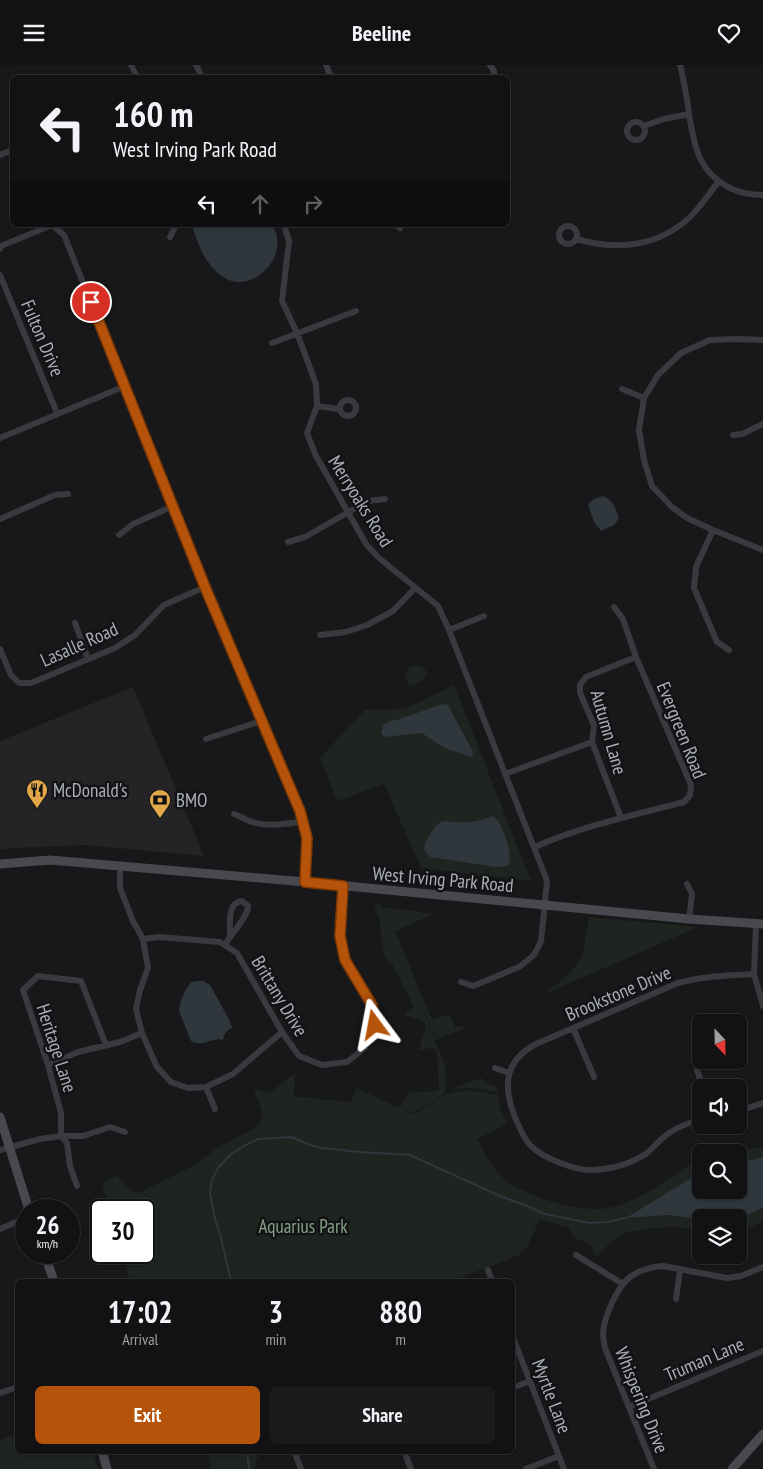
<!DOCTYPE html>
<style>
body{margin:0;font-family:"PT Sans Narrow",sans-serif;background:#1b1b1d;color:#f1f3f6;height:100vh;display:flex;flex-direction:column;font-size:19px;white-space:nowrap}
*{box-sizing:border-box;margin:0}
p{font-size:16px;color:#9c9ea0}
.icon{flex:none;width:28px;height:28px;fill:none;stroke:currentColor;stroke-width:2;stroke-linecap:round;stroke-linejoin:round}
.map{position:relative;flex:1;overflow:hidden}
.details{position:absolute;left:15px;top:1214px;width:500px;height:175px;display:flex;flex-direction:column;background:#121214;border-radius:8px;box-shadow:0 1px 4px #0004,0 0 0 1px #313234}
.details>*{flex:none}
.guide{position:absolute;left:10px;top:10px;width:500px;height:152px;border-radius:8px;box-shadow:0 1px 4px #0004,0 0 0 1px #313234;background:#121214;color:#f1f3f6;overflow:hidden}
.needle{width:32px;rotate:158deg}
.tools{position:absolute;left:692px;top:949px;display:grid;gap:10px}
.tools a{display:grid;place-items:center;width:55px;height:55px;border-radius:8px;background:#121214;box-shadow:0 1px 4px #0004,0 0 0 1px #313234;font-size:25px}
.speed{position:absolute;left:15px;top:1134px;display:flex;gap:10px;font-size:25px;font-weight:700;text-align:center}
.speed>*{display:grid;place-content:center;width:65px;height:65px;border-radius:50%;background:#121214;box-shadow:0 1px 4px #0004,0 0 0 1px #313234;line-height:1}
.speed small{font-size:12px;font-weight:400}
.speed .limit{border:2px solid #111;border-radius:8px;background:#fff;color:#111}
.pin{position:absolute;display:grid;place-items:center;width:42px;height:42px;color:#fff;margin:-21px;border:2px solid #fff;border-radius:50%;box-shadow:0 1px 5px #0007}
.me{position:absolute;width:55px;margin:-28px;rotate:347deg;stroke-linejoin:round;filter:drop-shadow(0 0 4px #0008)}
.turn{display:flex;align-items:center;gap:18px;height:105px;padding:0 20px;font-size:22px}
.turn .icon{width:65px;height:65px;stroke-width:2.5}
.turn b{display:block;font-size:35px;line-height:42px}
.lanes{display:flex;align-items:center;height:48px;padding:0 20px;background:#0003;justify-content:center;gap:25px;direction:ltr}
.lanes .off{opacity:.35}
.eta{display:flex;justify-content:space-evenly;align-items:center;height:85px;text-align:center}
.eta b{font-size:30px;font-weight:800;line-height:35px}
.primary-button{display:flex;gap:10px;margin-top:auto;padding:10px 20px}
.primary-button a{flex:1;height:58px;border-radius:8px;background:#b45309;color:#fff;font-size:20px;font-weight:800;line-height:58px;text-align:center}
.primary-button a+a{background:#1b1b1d;color:#f1f3f6}
header{display:flex;justify-content:space-between;align-items:center;height:65px;padding:0 20px;background:#121214;font-size:22px;font-weight:800}
.map>svg:first-child{display:block}
</style>
<header><svg class="icon" aria-label="menu" viewBox="0 0 24 24"><path d="M4 6h16M4 12h16M4 18h16"/></svg>Beeline<svg class="icon" aria-label="heart" viewBox="0 0 24 24"><path d="M12 20l-8-8c-3-5 5-10 8-4 3-6 11-1 8 4z"/></svg></header>
<div class="map">
<svg width="763" height="1404" viewBox="0 0 763 1404">
<rect width="100%" height="100%" fill="#18181a"/>
<path fill="#242427" d="M133 622 204 791 85 780 15 783 0 785V676Z"/>
<path fill="#1e241f" d="M411 601C418 600 424 601 427 608L422 616 410 621 406 615 407 612 405 610 408 604Z
M454 620 531 816 421 803 384 719 337 736 320 693 365 645 404 644Z
M380 838 385 850 383 842 434 849 395 866 432 955 449 949 455 962H465L545 929 569 909 582 892 589 852 698 862 545 929 436 975 416 927 444 998 446 1011 445 1028C432 1037 418 1048 403 1049 420 1052 433 1034 448 1029 463 1023 482 1027 498 1030L500 1042 507 1059 477 1074C484 1086 491 1102 502 1112 525 1133 586 1151 617 1141 644 1132 668 1114 693 1098L701 1094V1107L628 1153 670 1150 701 1155V1166L674 1162 645 1164 625 1168 609 1179 598 1191 594 1189C590 1172 586 1180 576 1173 573 1171 570 1165 568 1162L540 1155 526 1184 519 1190 452 1216H130L123 1188H144V1145H110L102 1118 117 1111 132 1126 139 1128 191 1102 220 1081 255 1063 260 1057 263 1050 254 1024 267 1028 275 1024 295 1008 294 1031 347 1037 351 1036 357 1023 396 1042 401 1041 410 1027 439 1026 437 987 433 983 419 985 426 961 424 957 404 949 414 942 392 899 388 897 384 890 379 854 374 841Z
M482 1013 485 1017 497 1022 498 1027C481 1024 464 1021 447 1025Z
M763 1081V1092L739 1098V1088H735Z
M763 1143V1157L739 1166V1154Z
M17 1368 18 1386H93L98 1404H0V1375Z
M207 1386H262L256 1395 255 1404H211Z"/>
<path fill="#2f373d" d="M192 160H272C293 190 250 234 220 210 205 198 197 178 192 160Z
M603 431C614 436 615 442 619 453L614 460 601 466 594 457 588 439 594 434Z
M442 639 448 640 473 687 472 692 447 684 435 677 422 668 384 672 381 668 383 660 389 656 397 655Z
M494 751C503 760 514 790 508 801L496 802 430 792C423 787 423 782 427 775 442 746 445 760 470 757 478 756 486 753 494 751Z
M198 916H203L210 920 230 956 231 961 233 963C227 964 224 969 223 975 213 971 202 983 191 976L179 946C180 936 185 925 191 917Z
M763 1092V1143L739 1154V1152H701V1155L670 1150 626 1153 701 1107V1125H739V1098Z"/>
<g fill="none" stroke-linecap="round" stroke-linejoin="round">
<path stroke="#2f373d" stroke-width="2" d="M231 1216 221 1173 215 1154 210 1128 212 1115 218 1103 230 1090 244 1081 258 1074 291 1072 308 1079 321 1083 360 1087 410 1090 500 1131 525 1140 545 1149 589 1158 607 1157 626 1153
M247 1386 249 1404"/>
<path stroke="#393a3e" stroke-width="6" d="M131 0 137 12
M196 0 202 12
M326 0 331 12
M490 0 494 6 495 12
M680 0C684 16 687 33 689 49 694 80 698 107 730 123 740 128 751 130 763 130
M627 66a9 9 0 1 1 18 0a9 9 0 1 1-18 0Z
M644 61 664 54 689 49
M0 90 12 85
M284 160 289 176 282 236 297 268 316 319 317 341 307 368 316 391 366 479 379 493 438 541 449 565 547 816 541 876 534 890 519 902 473 921 461 917
M395 160 400 163
M559 170a9 9 0 1 1 18 0a9 9 0 1 1-18 0Z
M170 172 176 160
M576 174C618 186 660 182 692 150 702 140 710 127 719 116
M0 184 1 181 52 160 64 170 205 522 300 746C309 772 306 790 305 817
M0 210 57 348
M763 275 737 274 710 275 681 288 658 310 644 333 639 365 644 395 652 421 672 442 687 453 713 465 763 485
M272 278 356 246
M622 324 644 333
M340 343a8 8 0 1 1 16 0a8 8 0 1 1-16 0Z
M317 341 339 344
M733 370 742 369 763 359
M0 373 125 321
M0 454 55 430 68 429
M713 465 696 502 694 523 717 577 729 585
M119 470 133 459 173 441
M288 477 305 472 368 436 385 434
M75 558 88 594
M449 565 484 551
M320 570 346 567 367 560 393 546 415 523
M0 584 11 610 19 618H31L115 583 135 570 164 540 205 522
M206 674 261 656
M505 709 592 677
M234 749C240 751 246 755 252 757 268 762 287 759 304 756
M621 753 592 677 594 660 580 628V620L586 612 636 592
M535 782C582 761 634 750 684 737L690 730 691 720 636 592 623 554 614 542
M120 802V823L133 856 143 874 148 903 140 925 136 944 142 968 157 1002 171 1017 188 1023 206 1022 233 1009 282 967
M687 819 692 829 689 854
M756 859 754 909 763 941
M143 874 159 872 220 877 237 888 282 967 299 991 322 1000 347 997 365 983 375 960 371 940 345 895 341 871 343 821
M225 880C231 869 248 852 248 841L242 836C227 837 230 860 230 872
M573 963 594 1012
M48 1000 78 987 120 977 142 968
M495 1003 509 1008
M697 1005 703 1022
M206 1022 215 1044
M739 1046 763 1038
M701 1054C688 1058 674 1063 664 1072 658 1077 653 1083 647 1088 631 1099 612 1104 593 1105 576 1106 542 1093 530 1080 524 1074 521 1065 517 1057 503 1025 502 997 536 979L678 918C703 911 728 911 754 909
M0 1085 40 1074 61 1071H83L110 1062 125 1067
M77 1121 70 1101 67 1078 61 1071V1048L48 1000 23 925 38 911 81 916 106 980
M0 1164 26 1153
M576 1190 623 1219
M488 1205 492 1216
M676 1234 680 1205
M512 1270 564 1404
M512 1323 530 1316
M0 1328 18 1322
M629 1342 763 1286
M294 1386 301 1404
M404 1386 411 1404
M526 1404 559 1391
M654 1404 605 1283C604 1278 603 1273 603 1268 604 1252 617 1222 630 1212 640 1205 650 1202 663 1201L727 1213 741 1211 763 1202"/>
<path stroke="#47494e" stroke-width="9" d="M0 799 50 795 305 817 689 854 763 859
M0 1052 29 1145
M44 1188 54 1216
M102 1386 107 1404
M732 1404 763 1369"/>
</g>
<g fill="none" stroke-linecap="round" stroke-linejoin="round">
<g stroke="#753606" stroke-width="12">
<path id="route" d="M91 237 205 522 300 746 307 773 305 817 343 821 340 871 345 895 372 940 375 960"/>
</g>
<use href="#route" stroke="#b45309" stroke-width="9"/>
</g>
<defs>
<g id="restaurant-pin" transform="scale(1.125)"><path d="M0 17L-7.5 6A9.5 9.5 0 1 1 7.5 6Z" fill="#e2a748" stroke="#131315"/><path d="M-5-6h1v4h1v-4h1v4h1v-4h1v5L-1.5 .5V6h-2V.5L-5-1ZM5-6V6H3V1.5H1.5Q1.5-4 5-6Z" fill="#111"/></g>
<g id="bank-pin" transform="scale(1.125)"><path d="M0 17L-7.5 6A9.5 9.5 0 1 1 7.5 6Z" fill="#e2a748" stroke="#131315"/><path d="M-6-4H6V4H-6ZM0-2.3a2.3 2.3 0 1 0 0 4.6a2.3 2.3 0 1 0 0-4.6Z" fill="#111"/></g>
</defs>
<g fill-rule="evenodd">
<use href="#restaurant-pin" x="37" y="725"/>
<use href="#bank-pin" x="160" y="735"/>
</g>
<g text-anchor="middle" stroke-width="5" stroke-linejoin="round" paint-order="stroke">
<g font-size="19" fill="#abb0b8" stroke="#131315">
<text transform="translate(43 273) rotate(67)" y="7">Fulton Drive</text>
<text transform="translate(361 436) rotate(58)" y="7">Merryoaks Road</text>
<text transform="translate(79 579) rotate(-24)" y="7">Lasalle Road</text>
<text transform="translate(682 665) rotate(68)" y="7">Evergreen Road</text>
<text transform="translate(609 667) rotate(74)" y="7">Autumn Lane</text>
<text transform="translate(443 814) rotate(5)" y="7">West Irving Park Road</text>
<text transform="translate(618 928) rotate(-23)" y="7">Brookstone Drive</text>
<text transform="translate(280 931) rotate(59)" y="7">Brittany Drive</text>
<text transform="translate(57 983) rotate(72)" y="7">Heritage Lane</text>
<text transform="translate(704 1294) rotate(-23)" y="7">Truman Lane</text>
<text transform="translate(552 1331) rotate(69)" y="7">Myrtle Lane</text>
<text transform="translate(642 1335) rotate(68)" y="7">Whispering Drive</text>
</g>
<g font-size="19" fill="#abb0b8" stroke="#131315" text-anchor="start">
<text x="53" y="732">McDonald's</text>
<text x="176" y="742">BMO</text>
</g>
<g font-size="19" fill="#84a185" stroke="#131315">
<text x="303" y="1168">Aquarius Park</text>
</g>
</g>
</svg>
<div class="tools">
<a><svg class="needle" viewBox="-14 -14 28 28"><path d="M0-13l5 13h-10z" fill="#e53935"/><path d="M0 13l5-13h-10z" fill="#9c9ea0"/></svg></a>
<a><svg class="icon" aria-label="sound" viewBox="0 0 24 24"><path d="M4 9h4l5-4v14l-5-4H4zM17 9q2 3 0 6"/></svg></a>
<a><svg class="icon" aria-label="search" viewBox="0 0 24 24"><circle cx="10" cy="10" r="6"/><path d="M15 15l6 6"/></svg></a>
<a><svg class="icon" aria-label="layers" viewBox="0 0 24 24"><path d="M12 4l9 5-9 5-9-5zM3 14l9 5 9-5"/></svg></a>
</div>
<div class="speed"><div>26<small>km/h</small></div><div class="limit">30</div></div>
<div class="pin" style="left:91px;top:237px;background:#d93025"><svg class="icon" aria-label="arrive" viewBox="0 0 24 24"><path d="M6 21V4h12l-3 4 3 4H6"/></svg></div>
<svg class="me" style="left:375px;top:960px" viewBox="-20 -20 40 40"><path d="M0-17L14 15 0 8-14 15z" fill="#b45309" stroke="#fff" stroke-width="4"/></svg>
<div class="guide">
<div class="turn"><svg class="icon" aria-label="left" viewBox="0 0 24 24"><path d="M17 20v-9H6M10 6l-5 5 5 5"/></svg><div><b>160 m</b>West Irving Park Road</div></div>
<div class="lanes"><svg class="icon" aria-label="left" viewBox="0 0 24 24"><path d="M17 20v-9H6M10 6l-5 5 5 5"/></svg><svg class="icon off" aria-label="ahead" viewBox="0 0 24 24"><path d="M12 20V5M6 11l6-6 6 6"/></svg><svg class="icon off" aria-label="right" viewBox="0 0 24 24"><path d="M7 20v-9h11M14 6l5 5-5 5"/></svg></div>
</div>
<section class="details">
<div class="eta">
<div><b>17:02</b><p>Arrival</p></div>
<div><b>3</b><p>min</p></div>
<div><b>880</b><p>m</p></div>
</div>
<div class="primary-button"><a>Exit</a><a>Share</a></div>
</section>
</div>
